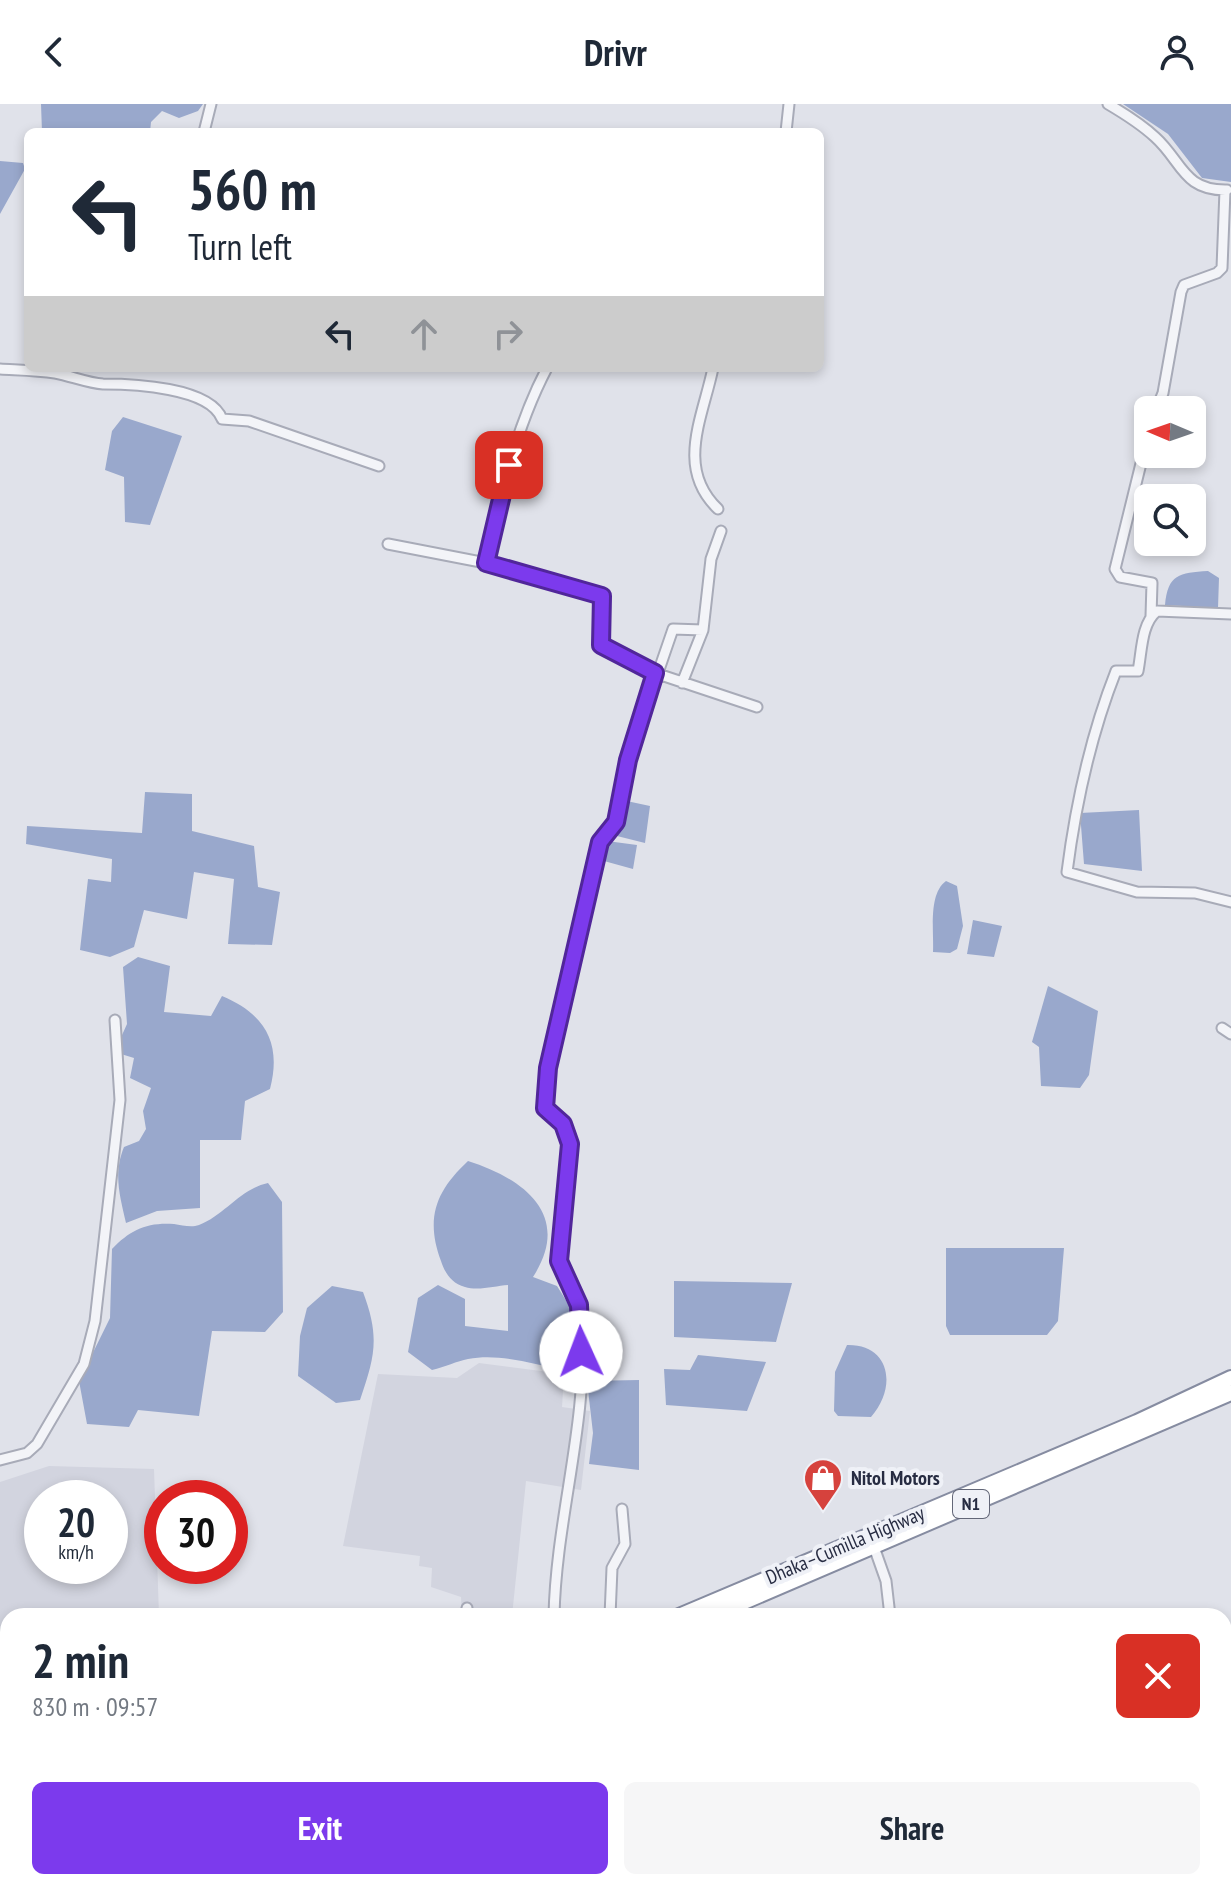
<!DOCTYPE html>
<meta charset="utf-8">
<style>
body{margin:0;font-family:"PT Sans Narrow",sans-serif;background:#f6f6f7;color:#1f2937;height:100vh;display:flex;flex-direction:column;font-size:30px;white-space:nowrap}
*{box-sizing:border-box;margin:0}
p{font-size:26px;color:#747a83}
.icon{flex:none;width:44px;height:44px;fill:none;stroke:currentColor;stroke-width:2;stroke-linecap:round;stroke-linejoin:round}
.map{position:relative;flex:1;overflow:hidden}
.panel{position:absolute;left:0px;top:1504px;width:1232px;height:282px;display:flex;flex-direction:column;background:#fff;border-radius:24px 24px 0 0;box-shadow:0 4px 12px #0003}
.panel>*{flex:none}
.hud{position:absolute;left:24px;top:24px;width:800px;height:244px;border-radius:12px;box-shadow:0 4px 12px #0003;background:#fff;color:#1f2937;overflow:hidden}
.needle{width:52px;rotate:272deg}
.tools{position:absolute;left:1134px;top:292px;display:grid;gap:16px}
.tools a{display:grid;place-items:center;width:72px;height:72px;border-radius:12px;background:#fff;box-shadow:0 4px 12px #0003;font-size:40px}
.speed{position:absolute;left:24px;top:1376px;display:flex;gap:16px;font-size:40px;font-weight:700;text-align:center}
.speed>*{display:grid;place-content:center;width:104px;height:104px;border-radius:50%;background:#fff;box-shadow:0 4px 12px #0003;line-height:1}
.speed small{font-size:20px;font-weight:400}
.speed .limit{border:12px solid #d22;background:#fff;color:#111}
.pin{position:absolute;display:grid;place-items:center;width:68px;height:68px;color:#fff;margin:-34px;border-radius:16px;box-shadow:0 4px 12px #0006}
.me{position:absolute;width:88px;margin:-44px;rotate:358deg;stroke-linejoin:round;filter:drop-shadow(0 0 6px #0008)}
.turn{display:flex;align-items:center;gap:28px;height:168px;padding:0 32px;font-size:36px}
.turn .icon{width:104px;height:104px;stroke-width:2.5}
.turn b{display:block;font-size:56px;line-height:68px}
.lanes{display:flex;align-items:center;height:76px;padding:0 32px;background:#0003;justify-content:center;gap:40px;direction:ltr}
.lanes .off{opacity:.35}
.round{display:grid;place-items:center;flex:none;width:84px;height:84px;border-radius:12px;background:#f6f6f7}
.head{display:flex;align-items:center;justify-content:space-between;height:136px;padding:0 32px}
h1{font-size:48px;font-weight:800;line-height:60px}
.action{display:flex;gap:16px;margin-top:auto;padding:16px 32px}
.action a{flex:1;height:92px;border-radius:12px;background:#7c3aed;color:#fff;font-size:32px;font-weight:800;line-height:92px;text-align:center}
.action a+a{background:#f6f6f7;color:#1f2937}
header{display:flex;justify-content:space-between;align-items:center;height:104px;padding:0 32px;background:#fff;font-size:36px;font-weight:800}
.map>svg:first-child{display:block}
</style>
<header><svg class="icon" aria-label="back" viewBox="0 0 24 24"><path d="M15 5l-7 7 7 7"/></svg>Drivr<svg class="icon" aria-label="person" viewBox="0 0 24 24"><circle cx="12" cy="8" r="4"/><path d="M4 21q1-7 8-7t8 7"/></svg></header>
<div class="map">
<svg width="1231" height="1785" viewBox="0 0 1231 1785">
<rect width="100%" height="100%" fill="#e0e2ea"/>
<path fill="#d2d4df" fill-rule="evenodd" d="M479 1259 564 1270 562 1303 590 1307 581 1386 526 1377 512 1512H462L461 1493 431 1483 432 1464 419 1462 420 1452 343 1442 378 1270 457 1274Z
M49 1362 154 1365 159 1512H8V1543H0V1378ZM42 1394H110V1462H42Z"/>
<path fill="#99a8cc" d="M41 0H203L198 7 179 14 162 7 151 18 150 28H42Z
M1123 0H1231V78L1202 74 1168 30Z
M0 57 23 59 25 65 0 110Z
M123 313 182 332 150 421 125 418 124 373 105 366 112 327Z
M1208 467 1219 474 1218 504 1165 501C1168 470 1179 469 1208 467Z
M145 688 192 690V727L254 742 258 783 280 788 272 841 228 840 234 775 194 768 187 815 144 806 134 843 110 853 80 846 88 775 111 778 112 755 26 740 27 722 142 729Z
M622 696 650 702 645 739 617 732Z
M1139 706 1142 767 1084 760 1080 709Z
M607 737 637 741 633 765 604 757Z
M946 777 957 782 963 822 957 845 950 849 933 848C934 827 928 790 946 777Z
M973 816 1002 822 994 853 967 850Z
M138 853 170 862 164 908 211 912 222 892C265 910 282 939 270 985L245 997 241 1036H200V1104L157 1107 126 1119C120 1092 113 1070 124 1043L139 1037 146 1025 143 1007 151 984 130 974 134 954 121 950 118 940 127 920 123 863Z
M1048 882 1098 907 1089 971 1080 984 1041 982 1039 943 1032 938Z
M468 1057C524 1075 573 1111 533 1173L557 1182 574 1209 563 1266C532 1260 500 1249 468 1255 457 1257 445 1263 432 1266L408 1248 418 1194 438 1181 465 1195V1222L508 1227V1181C495 1182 478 1187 465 1183 451 1179 445 1169 441 1157 425 1114 436 1087 468 1057Z
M268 1079 282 1098 283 1208 265 1228 212 1227 199 1312 138 1306 129 1323 87 1320 79 1277 110 1214 112 1145C130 1126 147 1118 174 1120 182 1121 191 1124 199 1121 225 1111 240 1085 268 1079Z
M946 1144H1064L1058 1217 1047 1231H950L946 1222Z
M674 1177 792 1179 776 1238 674 1233Z
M332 1182 363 1188C380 1233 375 1252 360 1296L336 1299 298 1272 300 1232 307 1204Z
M847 1241C891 1240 897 1284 871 1313L838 1312 834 1307 835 1268Z
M698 1251 766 1258 747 1307 666 1301 664 1265 690 1266Z
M639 1276V1366L589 1360 593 1329 587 1277Z
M130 1778H179L180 1785H125Z"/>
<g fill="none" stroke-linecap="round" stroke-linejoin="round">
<g stroke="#a8abb8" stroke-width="13">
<path id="minor" d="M1108 0C1125 10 1141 20 1155 33 1182 57 1183 87 1227 86
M204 28 211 0
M786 28 789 0
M713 264C703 313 675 364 718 405
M0 265C18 266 37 266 55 269 71 272 88 279 103 280 132 280 210 283 222 315L249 317 379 362
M1156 306 1163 289 1181 188 1184 181 1217 169 1222 164 1225 86
M1148 331 1115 465 1120 473 1152 479 1151 512
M388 440 486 459 602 492 601 541 655 569 757 603
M486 459C500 393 515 325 547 264
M1231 510 1157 507C1141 520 1142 547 1138 567H1116C1090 633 1076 698 1067 768L1137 788 1195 789 1231 798
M682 579 703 526
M1222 924 1231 930
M0 1356 27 1349 37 1340 84 1260 95 1217 120 996 115 916
M874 1443 886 1477 890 1512
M466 1512 467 1504
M554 1512C556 1414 588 1320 582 1221 580 1195 560 1176 559 1152 558 1116 578 1057 565 1025 561 1016 550 1013 545 1004L548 964 600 738 616 718 628 656 673 525 703 526 711 455 721 427
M610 1512 612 1464 625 1440 622 1405
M117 1778 118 1785
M190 1778 200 1785
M942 1778 948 1785
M1018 1778 1025 1781 1040 1778
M1173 1778 1177 1785
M0 1781 1 1785
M988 1785 1005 1778"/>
</g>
<g stroke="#868ca1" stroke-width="18">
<path id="trunk" d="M679 1512 1137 1318 1231 1274
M711 1512 1231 1289
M56 1785 72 1778
M89 1785 105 1778"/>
</g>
<use href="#minor" stroke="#f3f4f8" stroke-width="9"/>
<use href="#trunk" stroke="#fff" stroke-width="14"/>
</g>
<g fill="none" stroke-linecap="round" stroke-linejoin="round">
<g stroke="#51269a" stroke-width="20">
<path id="route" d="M509 361 486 459 602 492 601 541 655 569 628 656 616 718 600 738 548 964 545 1004 563 1020 570 1040 559 1157 579 1201 581 1248"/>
</g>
<use href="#route" stroke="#7c3aed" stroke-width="14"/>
</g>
<defs>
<g id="shop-pin" transform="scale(2)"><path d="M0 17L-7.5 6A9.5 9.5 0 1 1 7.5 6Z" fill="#d6423d" stroke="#eff1f7"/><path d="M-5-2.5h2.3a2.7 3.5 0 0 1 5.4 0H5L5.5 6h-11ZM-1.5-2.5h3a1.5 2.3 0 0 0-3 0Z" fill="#fff"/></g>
</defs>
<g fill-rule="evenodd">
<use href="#shop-pin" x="823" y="1374"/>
</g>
<g text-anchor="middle" stroke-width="8" stroke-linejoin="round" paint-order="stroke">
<rect fill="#eff1f7" stroke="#636778" stroke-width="2" x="953" y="1386" width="36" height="28" rx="6"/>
<g font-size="18" font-weight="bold" fill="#272c42">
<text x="971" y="1406">N1</text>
</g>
<g font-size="20" font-weight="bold" fill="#272c42" stroke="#eff1f7" text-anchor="start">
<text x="851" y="1381">Nitol Motors</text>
</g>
<g font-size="20" fill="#272c42" stroke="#eff1f7">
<text transform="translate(845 1441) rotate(-23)" y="7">Dhaka–Cumilla Highway</text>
</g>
</g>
</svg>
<div class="tools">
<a><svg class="needle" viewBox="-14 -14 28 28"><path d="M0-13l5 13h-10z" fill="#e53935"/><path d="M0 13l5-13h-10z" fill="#747a83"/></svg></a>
<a><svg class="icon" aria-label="search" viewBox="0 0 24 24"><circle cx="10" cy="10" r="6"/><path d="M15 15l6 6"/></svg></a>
</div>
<div class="speed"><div>20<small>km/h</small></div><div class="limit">30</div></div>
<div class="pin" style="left:509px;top:361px;background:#d93025"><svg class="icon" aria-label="arrive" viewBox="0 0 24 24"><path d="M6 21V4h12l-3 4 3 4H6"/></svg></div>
<svg class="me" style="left:581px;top:1248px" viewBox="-20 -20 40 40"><circle r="19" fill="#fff"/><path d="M0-13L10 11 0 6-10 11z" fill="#7c3aed"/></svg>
<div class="hud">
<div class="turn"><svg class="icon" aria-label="left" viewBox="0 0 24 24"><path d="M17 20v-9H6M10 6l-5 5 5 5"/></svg><div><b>560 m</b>Turn left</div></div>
<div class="lanes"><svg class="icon" aria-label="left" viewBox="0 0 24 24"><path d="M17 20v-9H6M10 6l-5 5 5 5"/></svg><svg class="icon off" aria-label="ahead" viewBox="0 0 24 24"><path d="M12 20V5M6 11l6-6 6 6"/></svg><svg class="icon off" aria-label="right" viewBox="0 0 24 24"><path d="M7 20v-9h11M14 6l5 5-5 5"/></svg></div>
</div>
<section class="panel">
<div class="head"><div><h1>2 min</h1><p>830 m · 09:57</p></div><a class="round" style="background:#d93025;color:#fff"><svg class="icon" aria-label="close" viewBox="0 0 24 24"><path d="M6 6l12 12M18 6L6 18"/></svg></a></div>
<div class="action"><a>Exit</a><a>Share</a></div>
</section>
</div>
